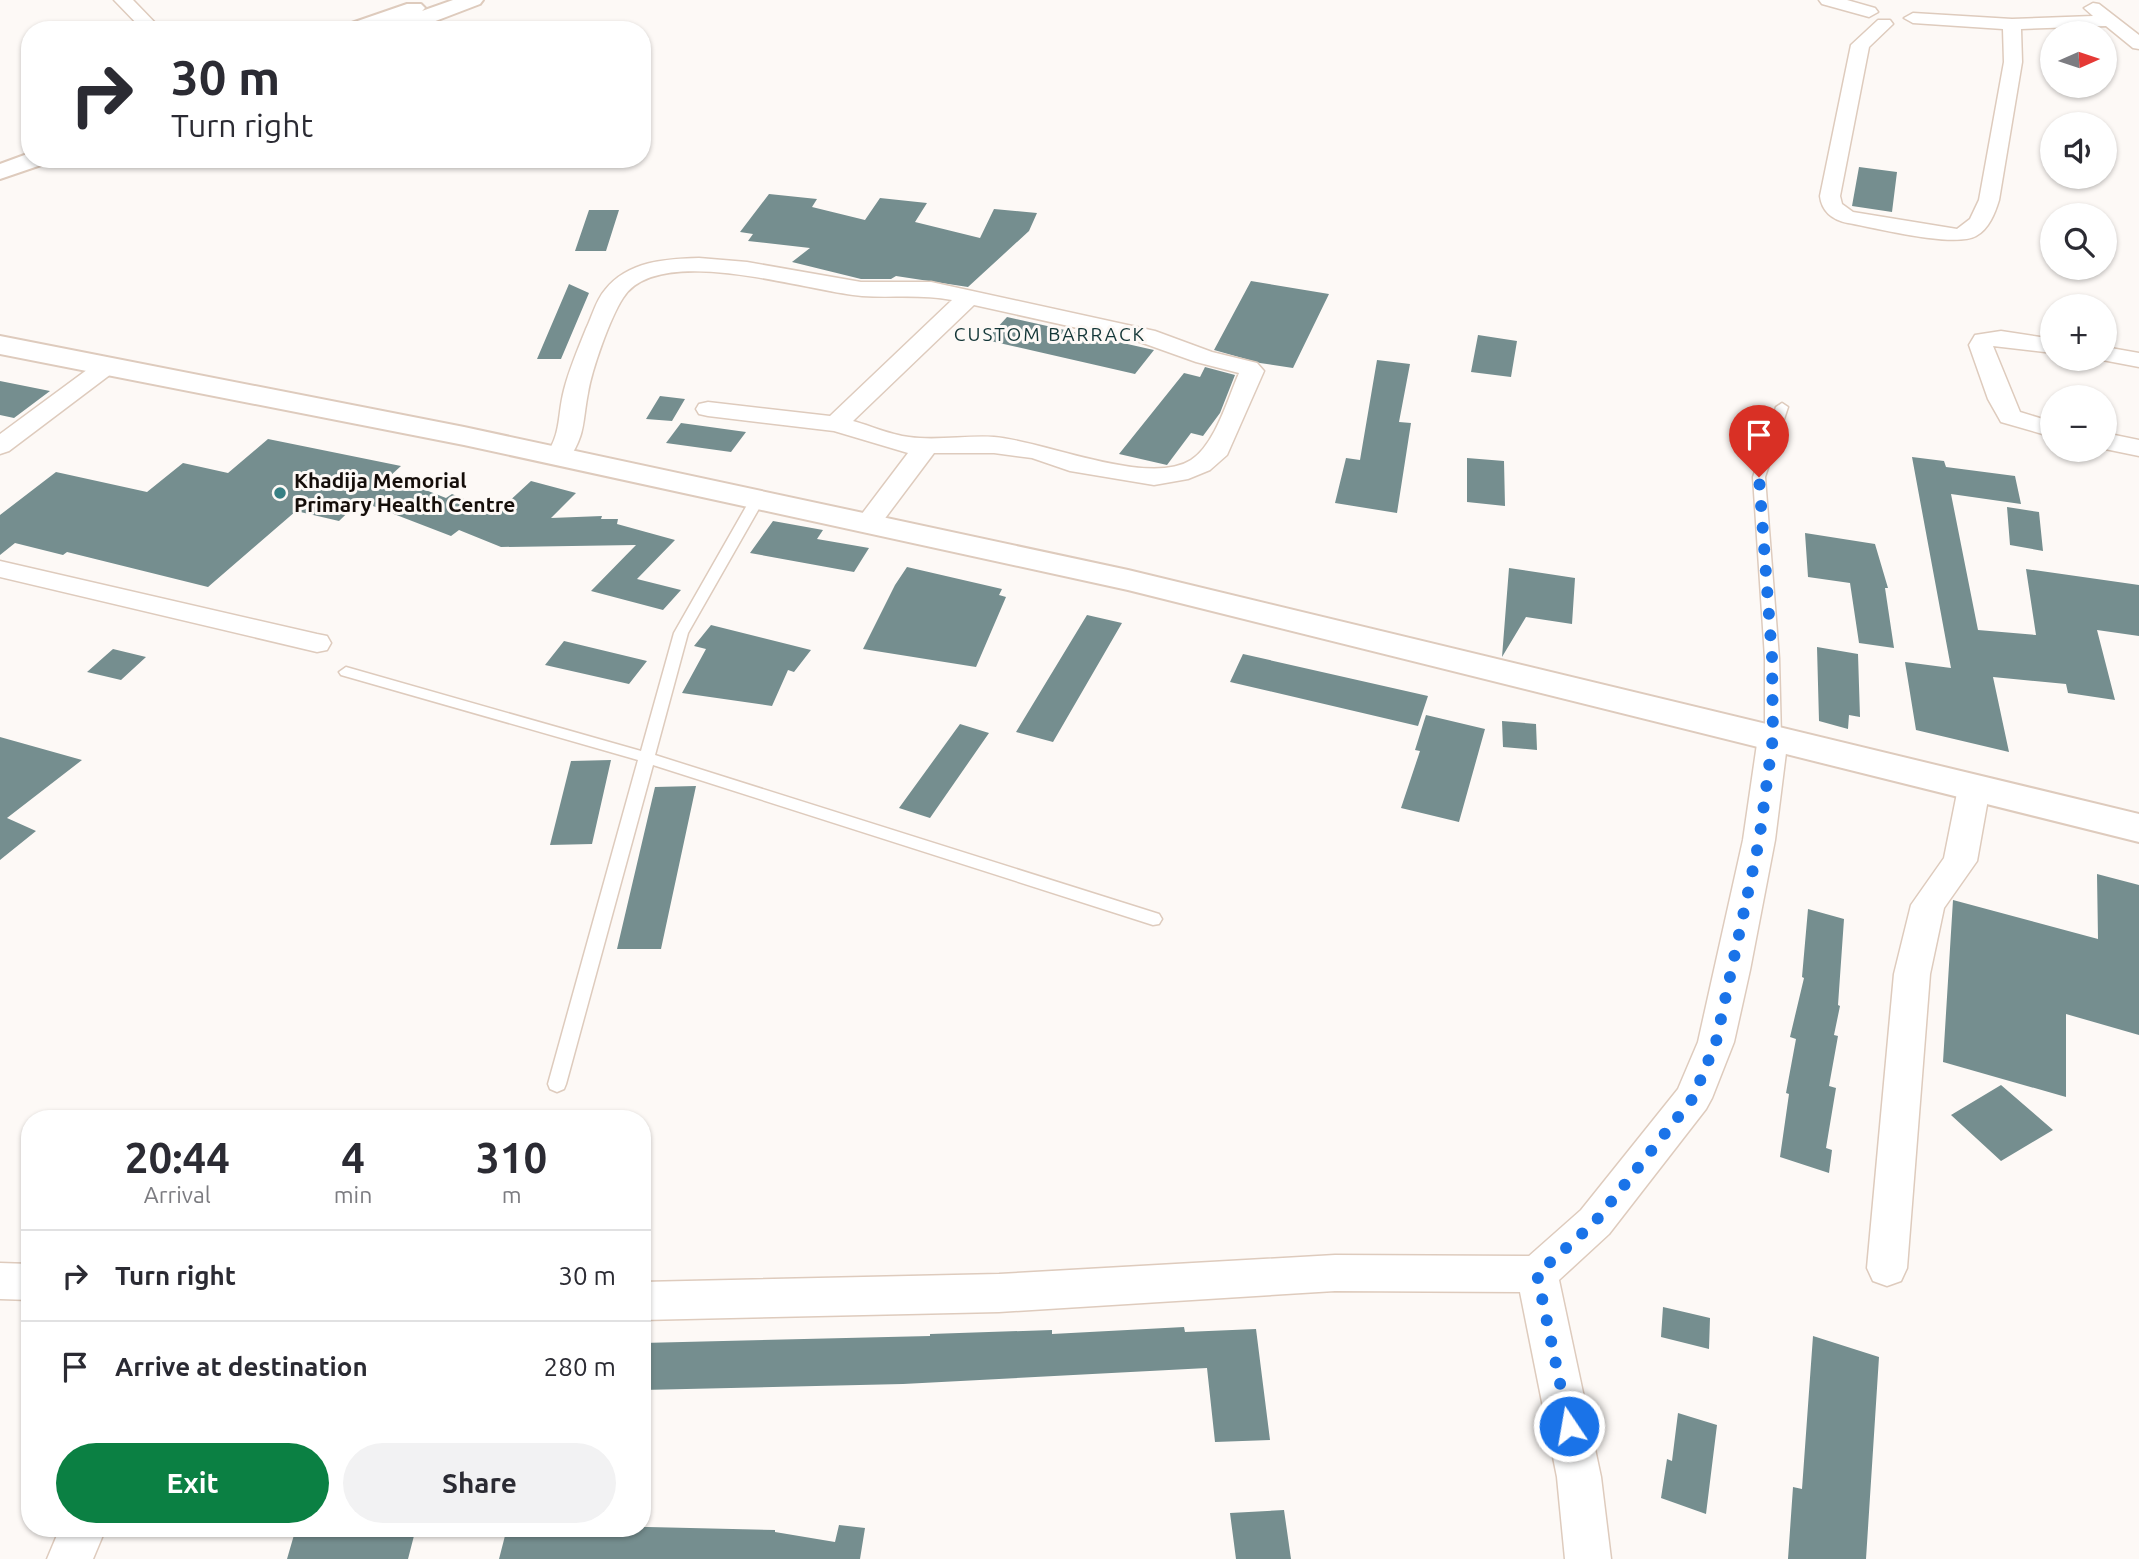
<!DOCTYPE html>
<meta charset="utf-8">
<style>
body{margin:0;font-family:Ubuntu,sans-serif;background:#f2f2f3;color:#2b2b33;height:100vh;display:flex;flex-direction:column;font-size:26px;white-space:nowrap}
*{box-sizing:border-box;margin:0}
p{font-size:23px;color:#7c7c81}
.icon{flex:none;width:38px;height:38px;fill:none;stroke:currentColor;stroke-width:2;stroke-linecap:round;stroke-linejoin:round}
.map{position:relative;flex:1;overflow:hidden}
.panel{position:absolute;left:21px;top:1110px;width:630px;height:427px;display:flex;flex-direction:column;background:#fff;border-radius:28px;box-shadow:0 2px 5px #0004}
.panel>*{flex:none}
.top-card{position:absolute;left:21px;top:21px;width:630px;height:147px;border-radius:28px;box-shadow:0 2px 5px #0004;background:#fff;color:#2b2b33;overflow:hidden}
.needle{width:46px;rotate:87deg}
.controls{position:absolute;left:2040px;top:21px;display:grid;gap:14px}
.controls a{display:grid;place-items:center;width:77px;height:77px;border-radius:50%;background:#fff;box-shadow:0 2px 5px #0004;font-size:35px}
.pin{position:absolute;display:grid;place-items:center;width:60px;height:60px;color:#fff;margin:-72px -30px;border-radius:50% 50% 50% 0;rotate:-45deg;box-shadow:0 0 7px #0007}
.pin .icon{rotate:45deg}
.me{position:absolute;width:77px;margin:-38px;rotate:348deg;stroke-linejoin:round;filter:drop-shadow(0 0 5px #0008)}
.turn{display:flex;align-items:center;gap:24px;height:147px;padding:0 35px;font-size:32px}
.turn .icon{width:91px;height:91px;stroke-width:2.5}
.turn b{display:block;font-size:49px;line-height:60px}
.eta{display:flex;justify-content:space-evenly;align-items:center;height:119px;text-align:center}
.eta b{font-size:42px;font-weight:600;line-height:49px}
.action{display:flex;gap:14px;margin-top:auto;padding:14px 35px}
.action a{flex:1;height:80px;border-radius:42px;background:#0b8043;color:#fff;font-size:28px;font-weight:600;line-height:80px;text-align:center}
.action a+a{background:#f2f2f3;color:#2b2b33}
ul{padding:0;list-style:none}
li{display:flex;align-items:center;gap:21px;height:91px;padding:0 35px;border-top:2px solid #e1e1e2}
li div{flex:1}
li b{display:block;font-size:26px}
li em{font-style:normal}
.map>svg:first-child{display:block}
</style>
<div class="map">
<svg width="2139" height="1559" viewBox="0 0 2139 1559">
<rect width="100%" height="100%" fill="#fdf9f6"/>
<path fill="#758e8f" d="M1859 167 1897 172 1892 212 1852 206Z
M769 194 817 199 812 207 865 220 880 198 927 203 915 222 980 238 994 209 1037 213 1029 231 968 287 896 276 891 279H861L792 262 810 248 748 241 753 234 740 232Z
M589 210H619L606 251H575Z
M1251 281 1329 294 1293 368 1260 363 1214 350Z
M569 284 589 293 561 359H537Z
M1007 317 1154 350 1135 374 986 340Z
M1478 335 1517 341 1511 377 1471 372Z
M1377 360 1410 364 1399 422 1411 423 1397 513 1335 503 1346 458 1360 460Z
M1205 367 1235 375 1220 413 1203 436 1191 433 1167 465 1119 454 1184 373 1200 377Z
M0 381 50 391 14 418 0 415Z
M660 396 685 399 672 421 646 419Z
M681 423 746 432 731 452 666 443Z
M268 439 401 466 390 476 446 498 452 494 491 510 501 502 506 504 531 481 576 493 551 518 602 516 601 519H618L617 524 675 540 637 579 681 590 663 610 591 591 636 545 501 547 459 530 451 536 360 501 339 521 296 511 208 587 67 552 63 555 15 543 0 555V515L56 472 147 492 183 463 228 473Z
M1912 457 1944 461 1946 467 2015 476 2021 504 1951 494 1978 630 2036 635 2026 569 2139 585V636L2097 630 2115 700 2068 693 2066 684 1993 677 2009 752 1916 730 1905 662 1951 668Z
M1467 458 1504 461 1505 506 1467 502Z
M2007 507 2039 512 2043 551 2010 545Z
M773 521 823 530 817 539 869 548 854 572 750 553Z
M1805 533 1875 544 1888 588H1885L1894 648 1859 643 1850 583 1808 577Z
M907 567 1002 589 999 595 1006 597 976 667 863 649 895 585Z
M1509 568 1575 578 1572 624 1526 617 1502 657Z
M1087 615 1122 623 1053 742 1016 732Z
M711 625 811 650 794 672 788 670 772 706 682 693 706 649 694 646Z
M564 641 647 661 629 684 545 665Z
M1817 647 1858 654 1860 717 1849 715 1848 729 1819 721Z
M113 649 146 657 121 680 87 672Z
M1243 654 1428 696 1418 726 1230 682Z
M1426 715 1485 729 1459 822 1401 808 1420 751 1415 750Z
M1502 721 1536 724 1537 750 1503 747Z
M960 724 989 733 930 818 899 808Z
M0 737 82 760 7 818 36 831 0 860Z
M611 760 592 844 550 845 571 761Z
M696 786 661 949H617L655 787Z
M2097 874 2139 885V1035L2066 1014V1097L1943 1062 1953 900 2098 939Z
M1808 909 1844 919 1838 1005 1840 1006 1834 1035 1838 1036 1829 1086 1836 1088 1826 1148 1832 1150 1829 1173 1780 1157 1789 1094 1786 1093 1796 1039 1790 1037 1804 978 1802 977Z
M2001 1085 2053 1130 2001 1161 1951 1115Z
M1663 1307 1710 1318 1709 1349 1661 1337Z
M1184 1327 1185 1332 1256 1329 1270 1440 1215 1442 1207 1368 903 1384 642 1390V1343L930 1336V1334L1052 1330V1334Z
M1813 1336 1879 1357 1866 1559H1788L1793 1487 1802 1489Z
M1678 1413 1717 1425 1706 1514 1661 1498 1667 1459 1672 1461Z
M1284 1510 1291 1559H1236L1230 1513Z
M839 1525 865 1528 860 1559H499L507 1528 648 1527 775 1530V1532L835 1542Z
M296 1528H416L408 1559H287Z"/>
<g fill="none" stroke-linecap="round" stroke-linejoin="round">
<g stroke="#decbbd" stroke-width="3">
<path id="service" d="M1782 403 1788 407 1765 477 1779 658 1781 737 1773 742 1765 737V658L1753 477 1776 407Z
M758 494 765 498 688 633 655 755 1159 914 1162 919 1159 924 1153 925 653 765 566 1084 564 1089 557 1092 550 1089 548 1084 638 760 341 675 339 672 346 667 641 751 674 633 751 498Z"/>
</g>
<g stroke="#decbbd" stroke-width="3">
<path id="minor" d="M114 0H133L162 30H143Z
M1819 0H1847L1875 8 1878 12 1869 17 1822 4Z
M2093 3 2099 4 2139 35V49L2133 48 2106 26 2021 29 2022 62 1999 200C1995 213 1989 229 1976 236 1954 248 1876 228 1848 223 1833 220 1822 212 1820 196L1851 45 1878 20H1890L1893 24 1869 47 1840 196 1842 204 1853 212 1957 229 1970 219 1979 200 2004 62 2003 29 1913 23 1904 18 1913 13 2012 19 2093 16 2084 8Z
M699 258 747 262 861 282H931L1155 331 1212 352 1257 363 1264 371 1227 455 1210 470 1188 479 1154 485 1070 471 1032 458 994 453H934L877 529 868 531 859 529 855 523 908 453 834 431 708 416 699 414 696 409 699 404 708 402 830 416 952 300C922 294 893 298 862 296 808 292 658 241 623 298 610 318 592 369 588 393 582 424 586 434 567 462L558 465 549 462 545 457C562 432 557 417 564 390 569 370 578 349 586 329 592 317 596 300 605 290 628 261 665 259 699 258ZM974 305 1140 342 1196 362 1239 373C1228 398 1215 445 1191 460 1148 487 1045 441 994 437 967 435 937 441 909 437 891 435 871 426 853 421Z
M2001 331 2053 339V353L1993 346 2020 412 2053 422V437L2001 422 1988 399 1969 345 1975 335Z
M2105 347 2139 353V367L2097 359H2105Z
M107 359 115 361 119 366 115 371 9 451 0 454V434L99 361Z
M2105 433 2139 440V456L2105 449Z
M0 561 317 634 327 636 331 643 327 650 317 652 0 577Z
M1773 727 1784 730 1788 737 1775 840 1750 970 1734 1042 1712 1098 1706 1109 1609 1234 1559 1280 1601 1477 1611 1559H1565L1557 1477 1520 1292 1335 1291 999 1312 642 1320V1282L999 1274 1335 1255 1529 1256 1581 1210 1678 1089 1698 1042 1714 970 1743 840 1758 737 1762 730Z
M1974 777 1985 780 1990 788 1977 861 1944 908 1930 974 1907 1268 1901 1281 1887 1286 1873 1281 1867 1268 1894 974 1911 905 1944 858 1958 788 1963 780Z
M0 1263 30 1264V1300L0 1299Z
M60 1528H106L93 1559H47Z"/>
</g>
<g stroke="#decbbd" stroke-width="4">
<path id="secondary" d="M0 336 464 427 1128 570 2139 814V842L1128 590 464 445 0 354Z"/>
</g>
<g stroke="#decbbd" stroke-width="4">
<path id="trunk" d="M453 0H483L480 4 412 30H380L382 27 375 30H343L346 25 407 4H421L425 8 422 11Z
M30 153V159H47L44 164 0 179V164Z"/>
</g>
<use href="#service" fill="#fff" fill-rule="evenodd"/>
<use href="#minor" fill="#fff" fill-rule="evenodd"/>
<use href="#secondary" fill="#fff" fill-rule="evenodd"/>
<use href="#trunk" fill="#fff" fill-rule="evenodd"/>
</g>
<g fill="none" stroke-linecap="round" stroke-linejoin="round">
<path stroke="#1a73e8" stroke-width="12" stroke-dasharray="0 21.6" d="M1569 1426 1537 1274 1595 1222 1693 1098 1716 1042 1759 841 1773 737 1772 657 1759 477"/>
</g>
<circle fill="#388084" stroke="#fdf9f6" stroke-width="2.5" cx="280" cy="493" r="7"/>
<g text-anchor="middle" stroke-width="6" stroke-linejoin="round" paint-order="stroke">
<g font-size="19" letter-spacing="2" fill="#133637" stroke="#fdf9f6">
<text x="1050" y="341">CUSTOM BARRACK</text>
</g>
<g font-size="21" font-weight="bold" fill="#150e0a" stroke="#fdf9f6" text-anchor="start">
<text x="294" y="488">Khadija Memorial<tspan x="294" dy="24">Primary Health Centre</tspan></text>
</g>
</g>
</svg>
<div class="controls">
<a><svg class="needle" viewBox="-14 -14 28 28"><path d="M0-13l5 13h-10z" fill="#e53935"/><path d="M0 13l5-13h-10z" fill="#7c7c81"/></svg></a>
<a><svg class="icon" aria-label="sound" viewBox="0 0 24 24"><path d="M4 9h4l5-4v14l-5-4H4zM17 9q2 3 0 6"/></svg></a>
<a><svg class="icon" aria-label="search" viewBox="0 0 24 24"><circle cx="10" cy="10" r="6"/><path d="M15 15l6 6"/></svg></a>
<a>+</a>
<a>−</a>
</div>
<div class="pin" style="left:1759px;top:477px;background:#d93025"><svg class="icon" aria-label="arrive" viewBox="0 0 24 24"><path d="M6 21V4h12l-3 4 3 4H6"/></svg></div>
<svg class="me" style="left:1569px;top:1426px" viewBox="-20 -20 40 40"><circle r="17" fill="#1a73e8" stroke="#fff" stroke-width="3"/><path d="M0-11L8 9 0 5-8 9z" fill="#fff"/></svg>
<div class="top-card">
<div class="turn"><svg class="icon" aria-label="right" viewBox="0 0 24 24"><path d="M7 20v-9h11M14 6l5 5-5 5"/></svg><div><b>30 m</b>Turn right</div></div>
</div>
<section class="panel">
<div class="eta">
<div><b>20:44</b><p>Arrival</p></div>
<div><b>4</b><p>min</p></div>
<div><b>310</b><p>m</p></div>
</div>
<ul>
<li><svg class="icon" aria-label="right" viewBox="0 0 24 24"><path d="M7 20v-9h11M14 6l5 5-5 5"/></svg><div><b>Turn right</b></div><em>30 m</em></li>
<li><svg class="icon" aria-label="arrive" viewBox="0 0 24 24"><path d="M6 21V4h12l-3 4 3 4H6"/></svg><div><b>Arrive at destination</b></div><em>280 m</em></li>
</ul>
<div class="action"><a>Exit</a><a>Share</a></div>
</section>
</div>
